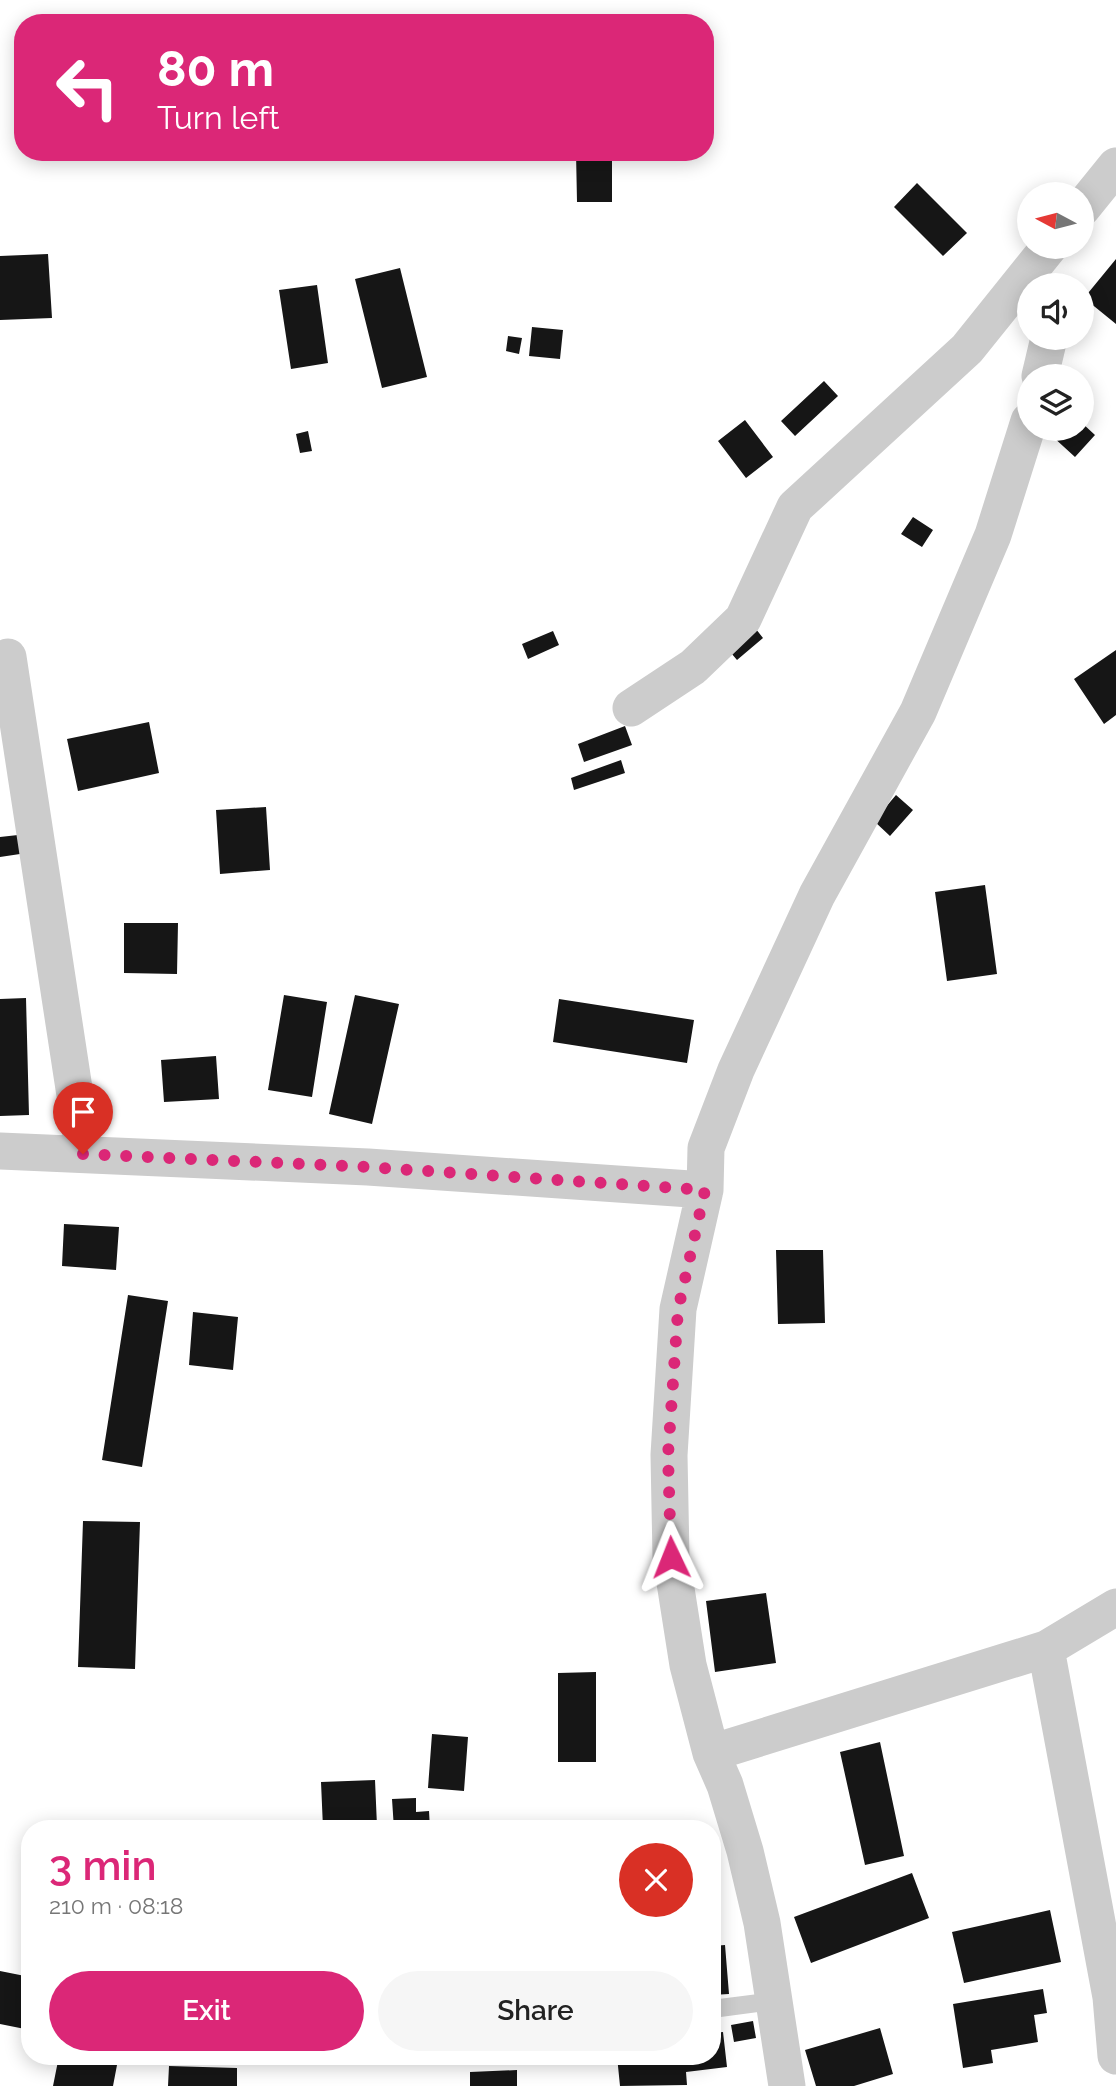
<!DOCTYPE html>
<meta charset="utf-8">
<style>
body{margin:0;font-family:Raleway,sans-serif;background:#f6f6f6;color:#222;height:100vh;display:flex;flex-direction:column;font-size:26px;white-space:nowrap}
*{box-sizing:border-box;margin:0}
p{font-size:23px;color:#767676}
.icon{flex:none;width:38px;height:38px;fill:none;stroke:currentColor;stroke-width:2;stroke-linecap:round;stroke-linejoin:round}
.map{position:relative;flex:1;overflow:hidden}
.details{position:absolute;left:21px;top:1820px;width:700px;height:245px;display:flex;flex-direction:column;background:#fff;border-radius:28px;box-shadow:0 4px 18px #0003}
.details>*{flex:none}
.guide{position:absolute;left:14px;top:14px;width:700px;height:147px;border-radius:28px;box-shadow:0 4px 18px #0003;background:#db2777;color:#fff;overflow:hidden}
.needle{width:46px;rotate:277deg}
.controls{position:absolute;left:1017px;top:182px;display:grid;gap:14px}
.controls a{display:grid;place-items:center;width:77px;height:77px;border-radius:50%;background:#fff;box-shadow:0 4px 18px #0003;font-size:35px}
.pin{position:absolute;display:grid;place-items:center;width:60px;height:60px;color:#fff;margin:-72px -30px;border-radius:50% 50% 50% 0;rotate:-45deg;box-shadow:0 0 7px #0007}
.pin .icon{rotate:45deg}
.me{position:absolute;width:77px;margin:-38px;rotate:358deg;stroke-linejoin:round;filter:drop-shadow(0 0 5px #0008)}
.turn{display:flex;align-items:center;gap:24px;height:147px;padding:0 28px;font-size:32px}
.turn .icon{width:91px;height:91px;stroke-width:2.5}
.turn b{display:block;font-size:49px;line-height:60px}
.round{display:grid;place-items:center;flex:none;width:74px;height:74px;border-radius:37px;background:#f6f6f6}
.summary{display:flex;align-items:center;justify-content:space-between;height:119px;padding:0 28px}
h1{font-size:42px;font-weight:600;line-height:52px;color:#db2777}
.button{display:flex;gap:14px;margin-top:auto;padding:14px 28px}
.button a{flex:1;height:80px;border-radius:42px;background:#db2777;color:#fff;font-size:28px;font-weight:600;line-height:80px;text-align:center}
.button a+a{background:#f6f6f6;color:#222}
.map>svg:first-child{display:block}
</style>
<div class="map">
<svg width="1116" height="2086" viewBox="0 0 1116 2086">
<rect width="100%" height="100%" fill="#fff"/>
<path fill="#161616" d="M576 152H612V202H577Z
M917 183 967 233 943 256 894 207Z
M48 254 52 318 0 320V256Z
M1116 259V324L1084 298Z
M400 268 427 377 382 388 355 279Z
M317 285 328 363 291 369 279 290Z
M532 327 563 330 560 359 529 356Z
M508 336 522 338 519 354 506 351Z
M824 381 838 396 795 436 781 421Z
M745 420 773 457 746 478 718 441Z
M1082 423 1095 435 1075 457 1052 436 1059 429H1082Z
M308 431 312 451 300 453 296 434Z
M913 517 933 530 922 547 901 534Z
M752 624 763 638 737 660 726 647Z
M553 631 559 645 528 659 522 644Z
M1116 650V715L1104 724 1074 679Z
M149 722 159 773 78 791 67 739Z
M625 726 632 745 584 762 578 744Z
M621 760 625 773 574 790 571 778Z
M896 795 913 810 890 836 874 821Z
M266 807 270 870 220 874 216 810Z
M18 835 20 854 0 857V837Z
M985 885 997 974 947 981 935 892Z
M124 923H178L177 974 124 973Z
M284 995 327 1002 312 1097 268 1090Z
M355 995 399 1004 372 1124 329 1114Z
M26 998 29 1115 0 1116V999Z
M559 999 694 1020 687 1063 553 1042Z
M216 1056 219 1099 164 1102 161 1060Z
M64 1224 119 1227 116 1270 62 1266Z
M776 1250H823L825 1323 778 1324Z
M128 1295 168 1301 142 1467 102 1460Z
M193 1312 238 1317 233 1370 189 1365Z
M83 1521 140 1522 135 1669 78 1667Z
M766 1593 776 1663 715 1672 706 1601Z
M596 1672V1762H558V1673Z
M432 1734 468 1737 464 1791 428 1788Z
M880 1742 904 1856 865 1865 840 1752Z
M375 1780 377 1826 323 1828 321 1782Z
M416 1798V1812L429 1811 430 1829H394L392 1799Z
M912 1873 929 1918 811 1963 794 1917Z
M1050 1910 1061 1962 964 1983 952 1932Z
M725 1945 729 1994 712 1995V1946Z
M0 1971 30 1977V2030L0 2024Z
M1043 1989 1047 2013 1034 2015 1038 2042 991 2050 993 2063 963 2068 953 2004Z
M753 2021 756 2038 734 2042 731 2025Z
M880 2028 893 2074 854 2086H816L805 2050Z
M723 2032 727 2067 686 2072 687 2085 620 2086 617 2056H712V2033Z
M59 2056 117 2065 113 2086H53Z
M169 2066 237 2068V2086H168Z
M517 2070V2086H470V2072Z"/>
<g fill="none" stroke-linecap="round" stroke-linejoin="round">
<path stroke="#ccc" stroke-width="18" d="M712 2009 774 2001"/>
<path stroke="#ccc" stroke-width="37" d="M1082 208 1116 166
M1040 376 1049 338
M8 657 84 1154
M631 708 693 667 743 619 795 507 967 349 1049 247
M0 1151 368 1167 705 1190
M1046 1649 1111 1997 1116 2056
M711 1753 1046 1649 1116 1607
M787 2086 762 1923 745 1851 725 1785 711 1753 688 1665 671 1557 669 1455 678 1309 705 1190 706 1148 736 1070 817 895 918 712 993 535 1029 421"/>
</g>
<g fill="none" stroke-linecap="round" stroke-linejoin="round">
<path stroke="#db2777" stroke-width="12" stroke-dasharray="0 21.6" d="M83 1154 368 1167 705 1190 678 1310 668 1455 671 1557"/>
</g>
</svg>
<div class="controls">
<a><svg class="needle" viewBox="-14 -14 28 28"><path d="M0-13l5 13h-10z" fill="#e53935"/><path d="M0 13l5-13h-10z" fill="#767676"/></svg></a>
<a><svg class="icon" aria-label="sound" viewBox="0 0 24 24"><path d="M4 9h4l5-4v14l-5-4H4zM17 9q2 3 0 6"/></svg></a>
<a><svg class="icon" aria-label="layers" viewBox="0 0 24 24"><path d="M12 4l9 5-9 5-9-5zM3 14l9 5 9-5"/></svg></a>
</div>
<div class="pin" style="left:83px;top:1154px;background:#d93025"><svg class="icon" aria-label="arrive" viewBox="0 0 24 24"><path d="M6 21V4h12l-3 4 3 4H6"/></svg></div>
<svg class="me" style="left:671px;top:1557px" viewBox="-20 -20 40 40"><path d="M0-17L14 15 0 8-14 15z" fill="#db2777" stroke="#fff" stroke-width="4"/></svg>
<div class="guide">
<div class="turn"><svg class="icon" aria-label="left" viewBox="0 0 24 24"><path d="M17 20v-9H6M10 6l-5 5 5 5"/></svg><div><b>80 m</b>Turn left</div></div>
</div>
<section class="details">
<div class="summary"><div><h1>3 min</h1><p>210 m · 08:18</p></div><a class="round" style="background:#d93025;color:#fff"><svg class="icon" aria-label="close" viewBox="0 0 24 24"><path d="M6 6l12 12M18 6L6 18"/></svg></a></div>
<div class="button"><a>Exit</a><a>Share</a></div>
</section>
</div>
